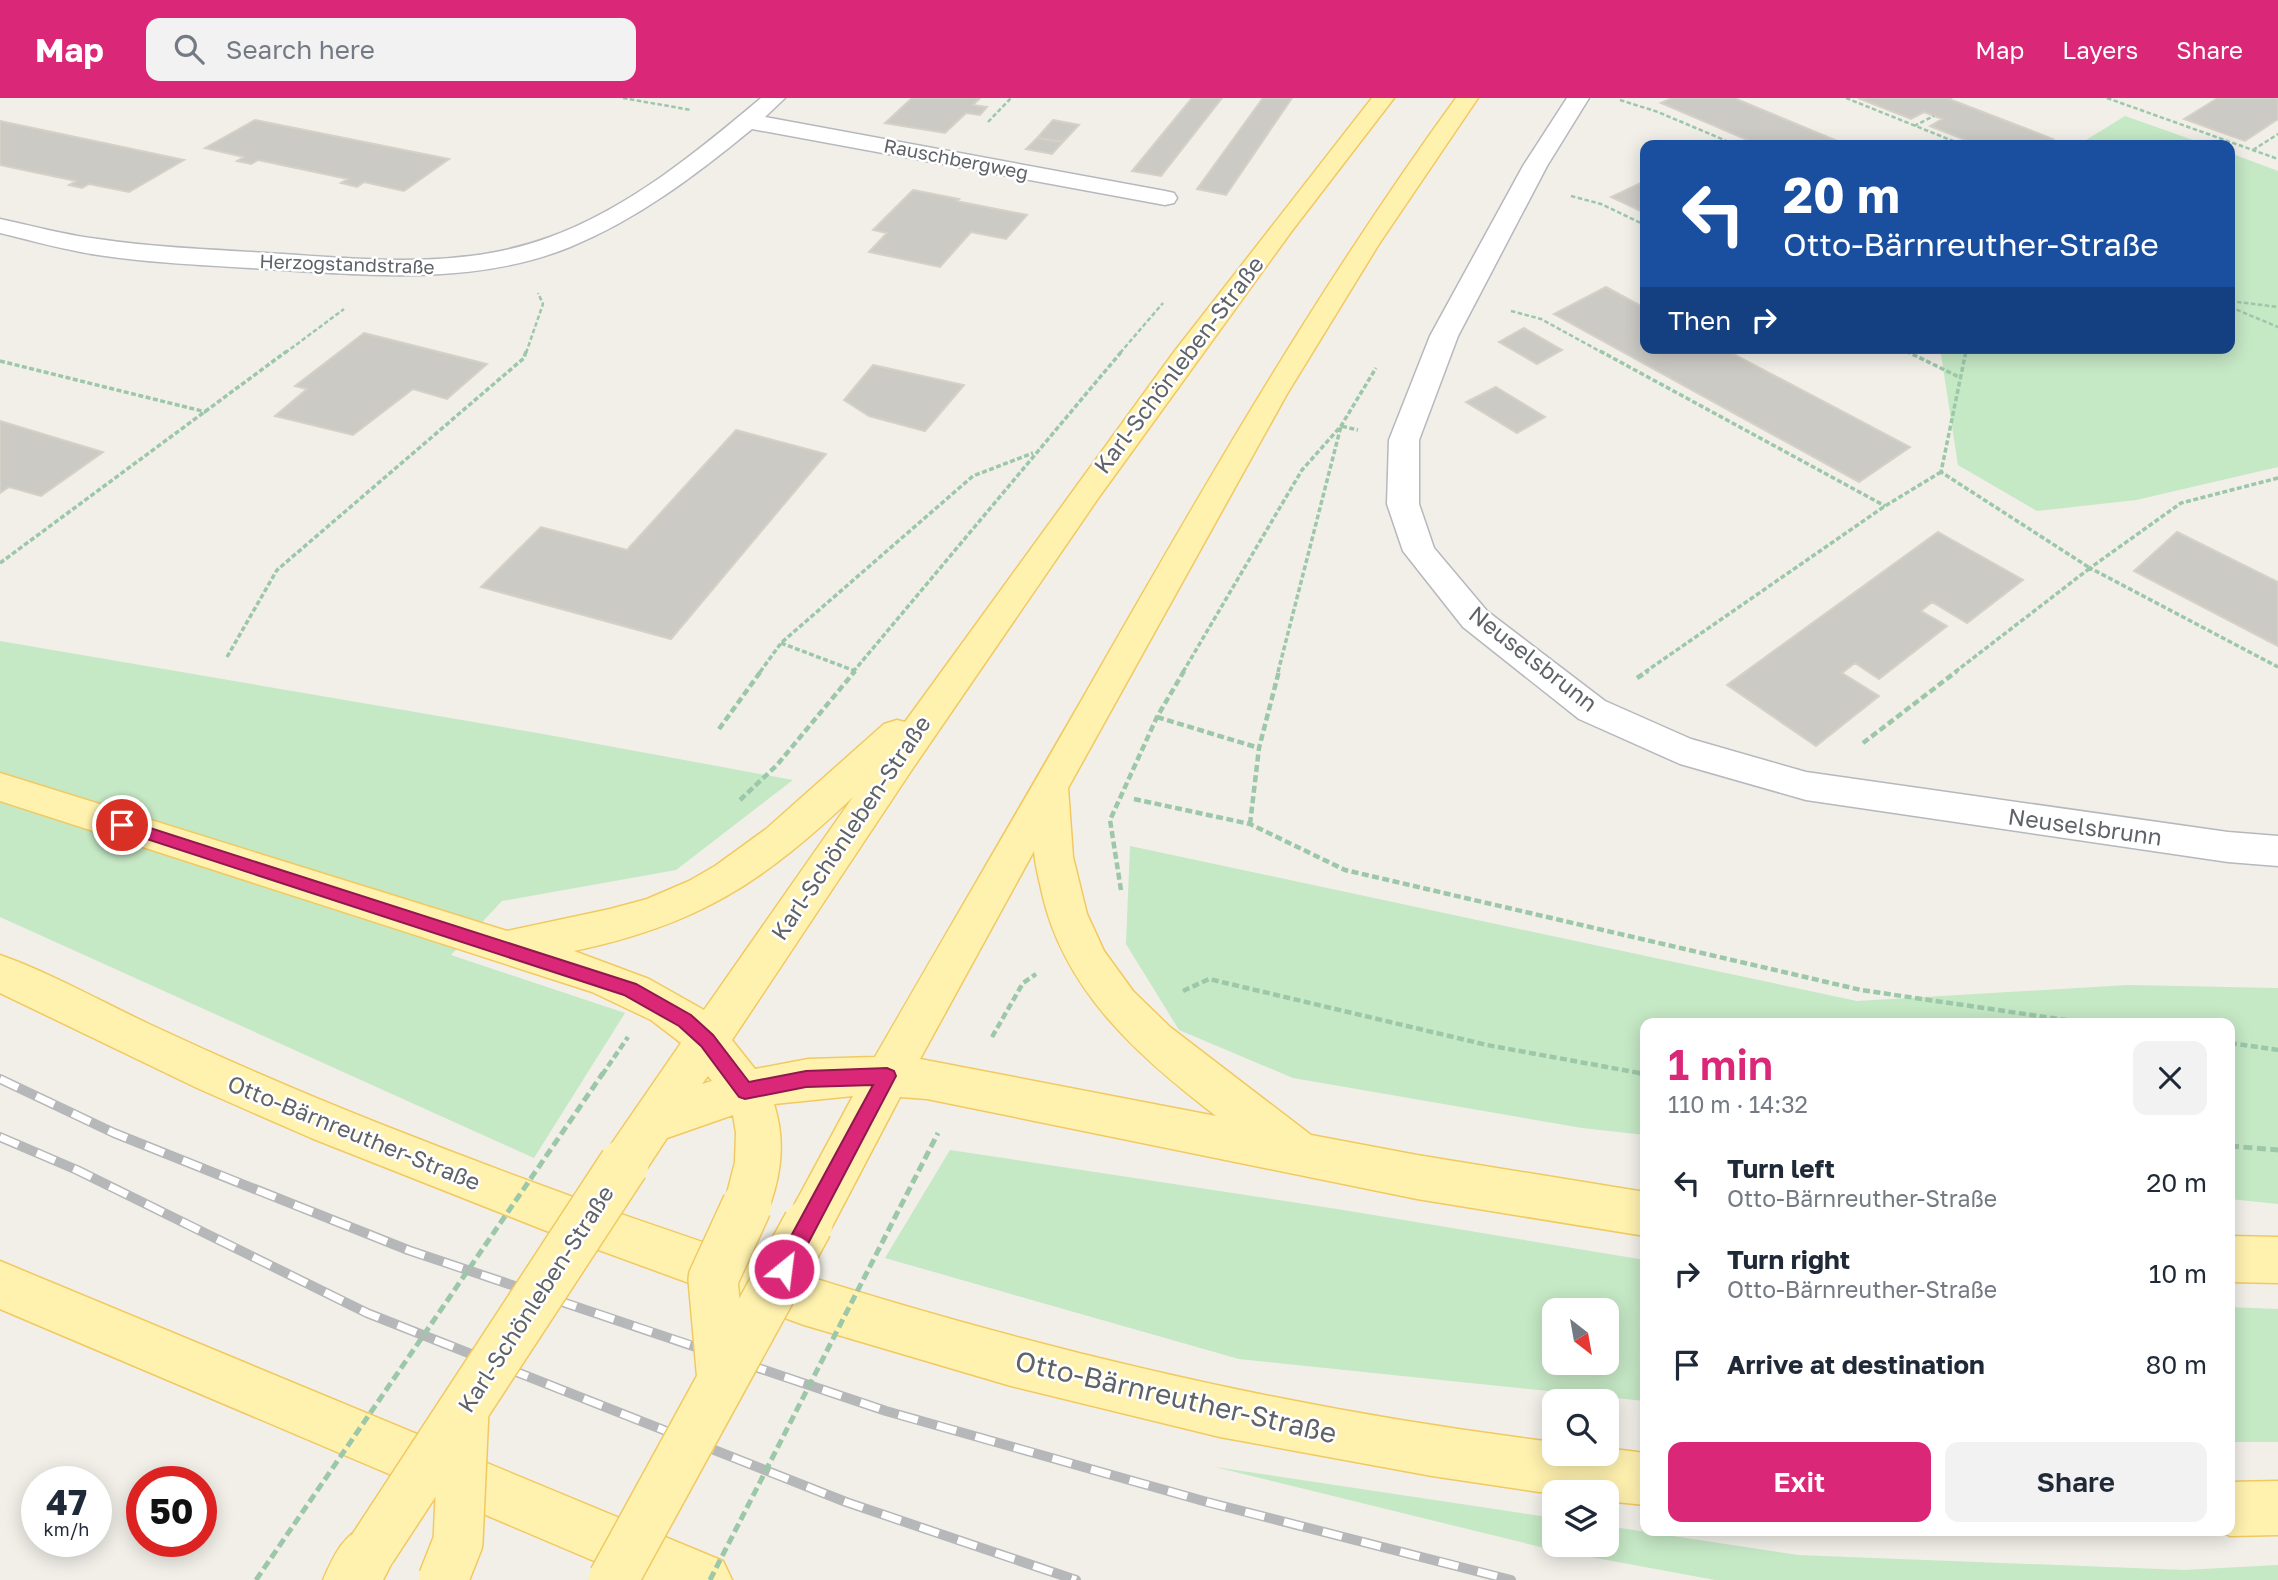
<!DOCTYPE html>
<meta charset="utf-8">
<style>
body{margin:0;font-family:"Golos Text",sans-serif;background:#f2f2f3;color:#1f2937;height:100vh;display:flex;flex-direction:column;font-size:26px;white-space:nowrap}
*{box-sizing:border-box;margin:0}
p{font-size:23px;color:#747a83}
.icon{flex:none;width:38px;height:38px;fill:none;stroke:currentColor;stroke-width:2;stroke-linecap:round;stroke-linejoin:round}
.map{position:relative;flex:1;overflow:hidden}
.panel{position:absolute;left:1640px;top:920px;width:595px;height:518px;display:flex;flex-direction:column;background:#fff;border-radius:14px;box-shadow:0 4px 18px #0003}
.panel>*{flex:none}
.guide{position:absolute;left:1640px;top:42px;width:595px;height:214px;border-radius:14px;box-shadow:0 4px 18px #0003;background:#1a4fa0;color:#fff;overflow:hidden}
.needle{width:46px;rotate:149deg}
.controls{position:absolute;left:1542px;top:1200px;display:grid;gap:14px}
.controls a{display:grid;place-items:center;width:77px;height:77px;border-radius:14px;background:#fff;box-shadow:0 4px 18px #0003;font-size:35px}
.speed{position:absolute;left:21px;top:1368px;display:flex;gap:14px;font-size:35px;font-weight:700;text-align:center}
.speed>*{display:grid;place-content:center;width:91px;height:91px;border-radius:50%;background:#fff;box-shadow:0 4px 18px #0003;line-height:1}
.speed small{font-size:18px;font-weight:400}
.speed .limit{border:10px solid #d22;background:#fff;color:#111}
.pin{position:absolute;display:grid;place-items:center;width:60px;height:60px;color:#fff;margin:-30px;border:4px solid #fff;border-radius:50%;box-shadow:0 2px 7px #0007}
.me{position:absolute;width:77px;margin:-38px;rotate:29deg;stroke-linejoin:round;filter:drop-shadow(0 0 5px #0008)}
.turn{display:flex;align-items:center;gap:24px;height:147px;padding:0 28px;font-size:32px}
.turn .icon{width:91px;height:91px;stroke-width:2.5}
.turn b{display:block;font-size:49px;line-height:60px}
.then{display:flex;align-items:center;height:66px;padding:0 28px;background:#0003;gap:14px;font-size:26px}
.round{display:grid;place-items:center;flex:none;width:74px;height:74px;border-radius:14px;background:#f2f2f3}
.summary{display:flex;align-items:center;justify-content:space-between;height:119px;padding:0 28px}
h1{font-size:42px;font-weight:600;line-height:52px;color:#db2777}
.primary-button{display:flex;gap:14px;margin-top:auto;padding:14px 28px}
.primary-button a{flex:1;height:80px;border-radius:14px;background:#db2777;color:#fff;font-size:28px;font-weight:600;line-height:80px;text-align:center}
.primary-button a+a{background:#f2f2f3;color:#1f2937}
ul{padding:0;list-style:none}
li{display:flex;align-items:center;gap:21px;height:91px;padding:0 28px}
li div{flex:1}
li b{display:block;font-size:26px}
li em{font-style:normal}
header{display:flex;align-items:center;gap:42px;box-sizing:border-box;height:98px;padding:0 35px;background:#db2777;color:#fff}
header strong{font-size:33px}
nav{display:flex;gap:38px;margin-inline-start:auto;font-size:24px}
.search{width:490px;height:63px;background:#f2f2f3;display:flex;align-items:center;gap:18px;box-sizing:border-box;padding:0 24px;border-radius:14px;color:#747a83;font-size:26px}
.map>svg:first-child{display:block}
</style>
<header>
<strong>Map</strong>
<div class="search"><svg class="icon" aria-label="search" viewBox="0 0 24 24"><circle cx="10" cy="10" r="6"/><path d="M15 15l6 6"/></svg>Search here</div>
<nav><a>Map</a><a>Layers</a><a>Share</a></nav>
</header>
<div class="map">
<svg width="2278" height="1482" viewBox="0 0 2278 1482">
<rect width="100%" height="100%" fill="#f1efe8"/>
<path fill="#c5e8c5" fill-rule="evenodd" d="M2125 18 2207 47H2078Z
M2230 55 2278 73V369L2136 402 2037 413 1958 367 1940 250H2230Z
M0 543 543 636 793 682 676 772 502 803 451 857 625 915 534 1060 0 819Z
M1130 748 1857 903 2128 887 2278 890V1106L2230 1101V926H1645V1037L1582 1030 1293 980 1179 932 1126 846Z
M950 1052 1337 1111 1645 1162V1303L1239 1261 885 1160ZM1554 1213H1606V1265H1554Z
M2230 1209 2278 1211V1344H2230Z
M1215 1369 1554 1420V1447H1606L1607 1428 1798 1457 2184 1472 2278 1467V1482H1715L1553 1452Z"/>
<path fill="#cccac5" stroke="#d6d1c6" stroke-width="2" d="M912 0H980L973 7 987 9 980 17 966 15 945 35 885 25Z
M1192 0H1222L1161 78 1132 73Z
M1263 0H1292L1226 97 1197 91Z
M1672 0H1734L1847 47H1759L1661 5Z
M1858 0H1952L1949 1 2053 41 2041 47H1978L1930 28 1942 21 1924 14 1911 21Z
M2218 0H2278V21L2245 43 2184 21Z
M255 22 449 61 404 93 364 84 357 89 341 85 348 81 258 62 251 66 237 63 244 59 205 50Z
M1053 22 1079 27 1063 44 1037 40Z
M0 23 184 62 129 94 89 86 82 90 69 87 76 83 0 67Z
M1037 40 1063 44 1052 56 1026 51Z
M1645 83V115L1611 99Z
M913 92 959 101 956 103 1027 117 1006 141 971 134 940 169 869 154 887 135 873 132Z
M1606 189 1645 210V250H1722L1910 349 1859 384 1554 216Z
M1524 230 1562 252 1537 266 1499 244Z
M364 235 487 266 447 301 413 291 353 337 275 318 307 291 295 288Z
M873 267 964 287 925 333 869 318 844 302Z
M1496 289 1545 319 1517 335 1466 304Z
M0 323 103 354 41 398 9 389 0 395Z
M736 332 826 356 671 541 481 489 541 429 627 452Z
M1938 434 2023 482 1967 525 1932 504 1921 513 1947 528 1879 581 1855 565 1842 575 1879 598 1816 648 1727 587Z
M2177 434 2278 484V548L2134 473Z"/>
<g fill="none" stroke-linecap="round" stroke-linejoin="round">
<g stroke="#b5b8bc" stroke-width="3">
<path id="minor" d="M761 0H785L765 19 1165 93 1174 95 1177 100 1174 105 1165 107 752 31C696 77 638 121 570 149 479 186 379 178 283 172 221 168 159 166 98 157 65 152 33 143 0 135V121C33 128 65 137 98 141 159 150 221 152 283 156 372 162 464 171 550 139 629 110 697 54 761 0Z
M1567 0H1589L1547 68 1458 238 1419 342V406L1434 450 1487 513 1605 603 1691 641 1806 674 2228 734 2278 738V768L2228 764 1806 702 1680 666 1579 621 1463 529 1403 453 1387 406 1389 342 1430 238 1523 68Z"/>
</g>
<g stroke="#f2c960" stroke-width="3">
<path id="major" d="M1372 0H1394L1291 134 1099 399 913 670 732 942 755 971 808 961 875 959C944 838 1015 719 1084 598 1201 393 1317 191 1456 0H1478L1379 146 1287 296 1068 690 1073 759 1087 816 1104 853 1133 893 1170 929 1311 1037 1417 1057 1645 1094V1138L1417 1101 927 1001 900 999 825 1142 808 1149 791 1142 784 1126 853 998 774 1006C787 1047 780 1084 764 1123L747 1129 730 1123 724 1107 735 1064 736 1035 733 1017 667 1040 640 1081 624 1087 608 1081 601 1066 608 1051 681 945 651 922 592 894 0 703V675L507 833 610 811 647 801 689 783 715 768 766 731 884 626 897 622 905 624 1174 254ZM853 699 704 912 649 881 574 853C698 827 762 785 853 699ZM1034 753C1035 767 1039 781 1042 795 1064 893 1139 959 1216 1018L920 961ZM708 978 712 983 702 986Z
M0 857C51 875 100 903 149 926 226 962 304 996 383 1027 760 1176 1150 1295 1554 1344V1356H1606V1350L1645 1355V1407L1606 1403V1395L1539 1394 1432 1378 1220 1339 1011 1288 804 1227 544 1132 311 1040 197 990 0 895Z
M2230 1138 2278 1139V1185L2230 1184Z
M0 1163 723 1463 732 1482H639L0 1211Z
M2278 1383V1437L2230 1438 2219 1433H2230V1384Z
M372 1424 391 1432 399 1451 383 1482H323C335 1455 344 1435 372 1424Z"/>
</g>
<path stroke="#9cc7a9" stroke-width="2.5" stroke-dasharray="4.5 2.5" stroke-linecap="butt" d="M623 0 691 12
M1846 0 1963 47
M2107 0 2278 61
M1620 2 1658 14 1736 47
M988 24 1011 0
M1914 28 1934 18
M2253 52 2278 36
M1571 98 1601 106 1645 127
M2230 203 2278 209
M2230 209 2278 229
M1511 213 1541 221 1603 255
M1900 250 1910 255
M285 255 344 211
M526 255 543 206 538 195
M1120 255 1163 205
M1966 255 1967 250"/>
<path stroke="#9cc7a9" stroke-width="3.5" stroke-dasharray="5 2.5" stroke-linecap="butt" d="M1600 253 1885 408
M1906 253 1961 280
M0 263 206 314
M2278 380 2181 405 2090 470 2278 569
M0 465 287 253
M781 545 855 573
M227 559 277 472 524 260 526 253
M760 574 781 545 973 378 1033 355
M853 574 1122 253
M1183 574 1302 372 1341 328 1376 270
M1278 574 1341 328 1358 332
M1645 574 1885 408 1941 374
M1955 574 2090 470 1941 374 1966 253"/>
<path stroke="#9cc7a9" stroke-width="4.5" stroke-dasharray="7 3.5" stroke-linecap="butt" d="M1637 580 1648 573
M1157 619 1259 650
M719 631 761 573
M1863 645 1957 573
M1134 701 1250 726 1345 772 1861 892 2093 926
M740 702 777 667 855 573
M1250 726 1259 650 1279 573
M1121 792 1110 722 1157 619 1184 573
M1183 893 1209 881 1487 947 1645 976
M992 939 1023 885 1036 876
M2230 945 2278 952"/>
<path stroke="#9cc7a9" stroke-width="5" stroke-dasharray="9 4.5" stroke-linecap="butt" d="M1639 975 1645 976
M2230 1048 2278 1052"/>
<use href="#minor" fill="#fff" fill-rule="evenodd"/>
<use href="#major" fill="#fff2af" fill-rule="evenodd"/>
<g stroke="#b6b7b8" stroke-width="10">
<path id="rail" d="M0 981 114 1035 408 1152 886 1313 1207 1404 1511 1482
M0 1039 77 1072 367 1215 846 1404 1076 1482"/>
</g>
<use href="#rail" stroke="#fff" stroke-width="7" stroke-dasharray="20" stroke-linecap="butt"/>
<g stroke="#f2c960" stroke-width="52" stroke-linecap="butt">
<path id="major-bridge" d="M722 1283 713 1181 747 1107
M372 1451 624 1066
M443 1482 458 1444 464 1312
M613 1482 808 1126"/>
</g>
<path stroke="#9cc7a9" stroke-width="4.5" stroke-dasharray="7 3.5" stroke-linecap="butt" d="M602 977 628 939"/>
<path stroke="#9cc7a9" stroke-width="5" stroke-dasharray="9 4.5" stroke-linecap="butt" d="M256 1482 603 975
M710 1482 938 1035"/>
<use href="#major-bridge" stroke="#fff2af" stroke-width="49"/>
</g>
<path fill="#db2777" stroke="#8e194d" stroke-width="2" d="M122 721 636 886 691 917 713 937 749 984 806 973 887 970 894 973 896 978 791 1178 784 1181 777 1178 774 1171 777 1164 873 987 806 989 745 1001 739 999 701 948 679 928 624 897 116 731 114 727 116 722Z"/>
<g text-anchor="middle" stroke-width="5" stroke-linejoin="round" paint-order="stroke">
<g font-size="19" fill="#5f6368" stroke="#fff">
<text transform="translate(956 61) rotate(11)" y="7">Rauschbergweg</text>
<text transform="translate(347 166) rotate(2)" y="7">Herzogstandstraße</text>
</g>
<g font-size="23" fill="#5f6368" stroke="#fff">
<text transform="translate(1179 267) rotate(-53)" y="8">Karl-Schönleben-Straße</text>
<text transform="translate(1533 561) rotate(38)" y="8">Neuselsbrunn</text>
<text transform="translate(2085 729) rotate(8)" y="8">Neuselsbrunn</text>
<text transform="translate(851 730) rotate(-56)" y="8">Karl-Schönleben-Straße</text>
<text transform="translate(354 1035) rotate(22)" y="8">Otto-Bärnreuther-Straße</text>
<text transform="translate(536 1201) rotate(-57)" y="8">Karl-Schönleben-Straße</text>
</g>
<g font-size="28" fill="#5f6368" stroke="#fff">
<text transform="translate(1176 1299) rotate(13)" y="10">Otto-Bärnreuther-Straße</text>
</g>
</g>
</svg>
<div class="controls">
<a><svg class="needle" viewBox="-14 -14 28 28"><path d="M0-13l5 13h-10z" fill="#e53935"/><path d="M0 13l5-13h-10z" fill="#747a83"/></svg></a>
<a><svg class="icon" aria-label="search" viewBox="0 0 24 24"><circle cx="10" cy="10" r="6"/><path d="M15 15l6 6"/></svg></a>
<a><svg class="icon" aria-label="layers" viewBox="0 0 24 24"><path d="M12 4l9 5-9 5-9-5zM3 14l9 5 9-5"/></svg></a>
</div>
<div class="speed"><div>47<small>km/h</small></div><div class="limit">50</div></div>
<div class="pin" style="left:122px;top:727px;background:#d93025"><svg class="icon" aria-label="arrive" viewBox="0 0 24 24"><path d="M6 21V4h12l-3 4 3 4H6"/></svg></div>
<svg class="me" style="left:784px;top:1171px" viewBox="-20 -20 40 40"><circle r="17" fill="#db2777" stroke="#fff" stroke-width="3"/><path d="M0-11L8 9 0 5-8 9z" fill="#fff"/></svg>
<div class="guide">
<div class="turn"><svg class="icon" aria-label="left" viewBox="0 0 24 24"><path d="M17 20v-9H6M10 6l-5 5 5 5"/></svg><div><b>20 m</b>Otto-Bärnreuther-Straße</div></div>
<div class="then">Then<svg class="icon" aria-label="right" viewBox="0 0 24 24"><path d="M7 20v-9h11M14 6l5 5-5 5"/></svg></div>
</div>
<section class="panel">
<div class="summary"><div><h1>1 min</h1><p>110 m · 14:32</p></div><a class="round"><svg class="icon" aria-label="close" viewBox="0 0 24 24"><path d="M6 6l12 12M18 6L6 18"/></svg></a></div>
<ul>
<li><svg class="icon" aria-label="left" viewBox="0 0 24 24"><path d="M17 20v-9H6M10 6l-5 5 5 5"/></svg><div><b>Turn left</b><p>Otto-Bärnreuther-Straße</p></div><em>20 m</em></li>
<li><svg class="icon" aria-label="right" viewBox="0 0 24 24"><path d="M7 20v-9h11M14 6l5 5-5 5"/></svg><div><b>Turn right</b><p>Otto-Bärnreuther-Straße</p></div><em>10 m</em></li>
<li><svg class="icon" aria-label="arrive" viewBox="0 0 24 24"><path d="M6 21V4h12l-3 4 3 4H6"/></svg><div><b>Arrive at destination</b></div><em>80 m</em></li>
</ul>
<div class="primary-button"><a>Exit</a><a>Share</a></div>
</section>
</div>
